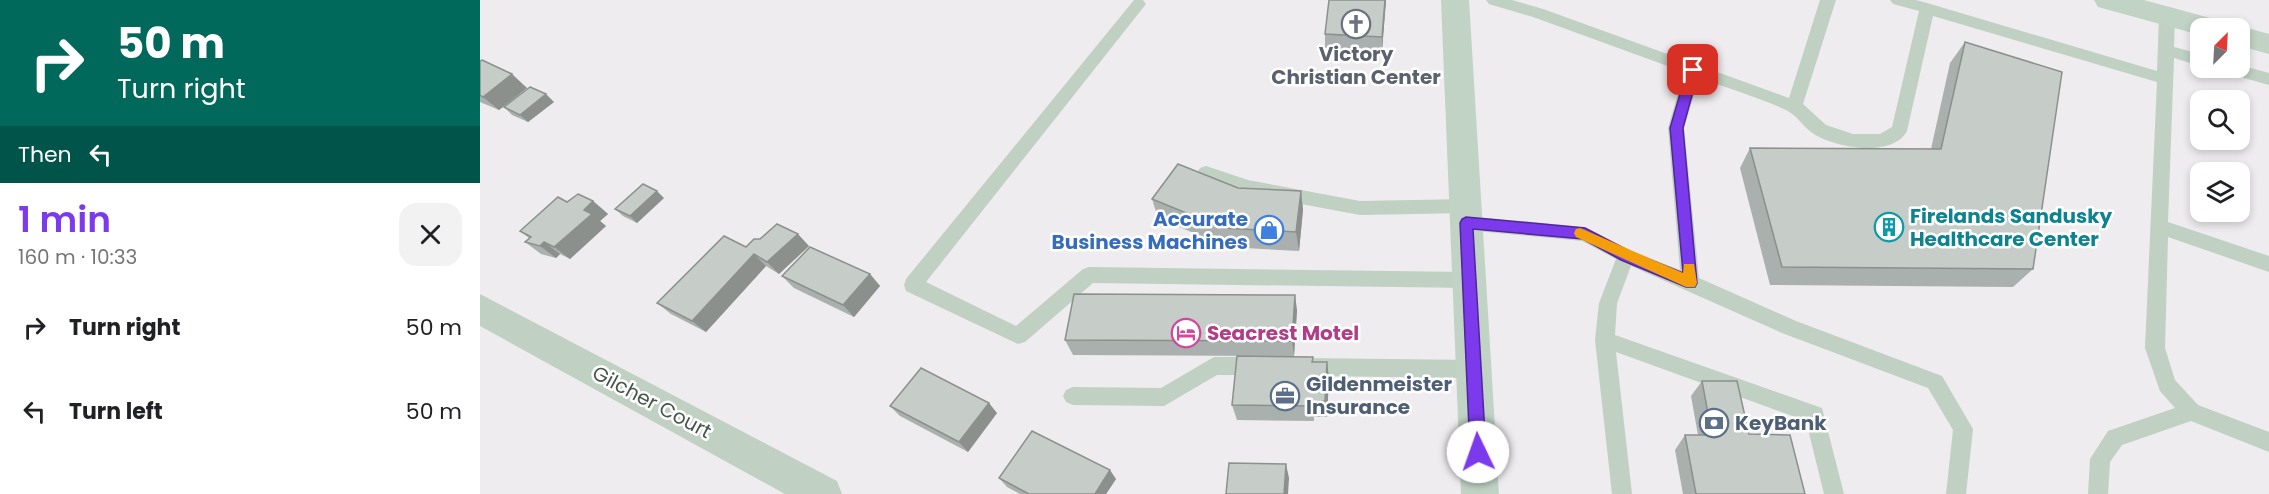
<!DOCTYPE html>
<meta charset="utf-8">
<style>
body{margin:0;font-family:Poppins,sans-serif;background:#f2f2f2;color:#202124;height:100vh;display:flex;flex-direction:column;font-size:22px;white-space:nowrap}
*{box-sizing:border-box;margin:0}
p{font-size:20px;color:#757577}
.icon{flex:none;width:33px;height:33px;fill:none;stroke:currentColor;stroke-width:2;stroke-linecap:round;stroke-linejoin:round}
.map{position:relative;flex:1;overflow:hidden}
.drawer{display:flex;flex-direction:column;background:#fff;width:480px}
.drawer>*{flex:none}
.guide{background:#00695c;color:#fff;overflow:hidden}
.needle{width:39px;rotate:24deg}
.controls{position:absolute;left:1710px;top:18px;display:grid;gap:12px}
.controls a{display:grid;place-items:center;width:60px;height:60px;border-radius:12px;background:#fff;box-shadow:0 3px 9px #0003;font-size:30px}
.pin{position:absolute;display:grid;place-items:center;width:51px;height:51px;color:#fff;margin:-26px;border-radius:12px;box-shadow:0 3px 9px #0006}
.me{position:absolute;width:66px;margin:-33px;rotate:357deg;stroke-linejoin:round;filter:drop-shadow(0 0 4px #0008)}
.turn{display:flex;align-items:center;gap:21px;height:126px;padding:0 18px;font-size:27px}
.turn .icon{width:78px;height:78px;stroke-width:2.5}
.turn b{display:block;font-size:42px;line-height:51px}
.then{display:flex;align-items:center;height:57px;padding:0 18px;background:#0003;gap:12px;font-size:22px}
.round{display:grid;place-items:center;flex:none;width:63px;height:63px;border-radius:18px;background:#f2f2f2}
.summary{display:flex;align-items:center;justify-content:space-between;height:102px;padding:0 18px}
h1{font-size:36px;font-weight:600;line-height:45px;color:#7c3aed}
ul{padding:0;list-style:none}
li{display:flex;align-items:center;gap:18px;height:84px;padding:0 18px}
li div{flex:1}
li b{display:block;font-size:22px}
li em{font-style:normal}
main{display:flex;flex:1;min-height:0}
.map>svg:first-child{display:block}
</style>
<main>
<section class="drawer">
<div class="guide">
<div class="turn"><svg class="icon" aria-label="right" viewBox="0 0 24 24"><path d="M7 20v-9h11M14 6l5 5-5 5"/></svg><div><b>50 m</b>Turn right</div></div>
<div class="then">Then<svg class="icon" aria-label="left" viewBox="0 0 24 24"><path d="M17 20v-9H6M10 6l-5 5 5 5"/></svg></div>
</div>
<div class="summary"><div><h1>1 min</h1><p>160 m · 10:33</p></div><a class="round"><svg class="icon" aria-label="close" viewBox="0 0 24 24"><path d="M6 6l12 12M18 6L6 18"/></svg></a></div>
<ul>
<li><svg class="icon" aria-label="right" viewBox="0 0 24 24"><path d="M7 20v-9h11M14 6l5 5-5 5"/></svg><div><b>Turn right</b></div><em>50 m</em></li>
<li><svg class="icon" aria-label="left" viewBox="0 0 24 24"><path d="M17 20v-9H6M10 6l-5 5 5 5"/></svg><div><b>Turn left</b></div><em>50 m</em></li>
</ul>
</section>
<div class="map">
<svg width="1789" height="494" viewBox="0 0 1789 494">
<rect width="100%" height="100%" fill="#eeecee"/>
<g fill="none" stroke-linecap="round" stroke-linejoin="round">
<path fill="#c0d0c3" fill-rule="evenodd" d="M654 0H663L666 4 446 282 536 326 603 269 609 267 989 272 996 274 998 280 996 286 989 288 613 283 545 342 538 344 426 291 424 285 426 279Z
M1006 0H1032L1063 9 1309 98 1340 0H1356L1323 104 1346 125 1373 134H1400L1412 127 1439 11 1413 4 1410 0H1436L1447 3 1677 71 1679 16 1682 12H1692L1695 16 1694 47 1720 54V66L1694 58 1688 222 1789 256V272L1688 237 1685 348 1695 380 1718 405 1789 432V452L1711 421 1642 445 1630 462 1628 494H1608L1610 459 1628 431 1695 408 1680 391 1665 348 1677 82 1453 16 1427 131C1413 158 1355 148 1334 134 1323 127 1317 115 1306 110 1278 97 1247 88 1219 78L1204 128 1219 278 1316 321 1462 376 1493 429 1486 494H1466L1473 430 1448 388 1302 333 1151 266 1137 303 1135 335 1342 408 1364 494H1344L1326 421 1136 352 1152 494H1132L1115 340 1119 303 1136 259 1102 241 986 230 980 228 977 223 980 218 986 216 1105 227 1152 251 1200 270 1188 128 1204 72 1053 17 1009 4Z
M1760 65 1789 73V85L1743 72 1741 68H1760Z
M726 166 768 180 880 201 986 199 992 201 995 206 992 211 986 213 880 215 768 194 720 178 717 173 720 168Z
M734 357H781L788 360 791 366 788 372 781 375H737L684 406 593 405 586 402 583 396 586 390 593 387 681 388Z
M823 358 994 360 1001 363 1004 369 1001 375 994 378 823 376 816 373 813 367 816 361Z"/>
<path fill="#c0d0c3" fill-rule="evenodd" d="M0 294 357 481 362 494H305L0 326Z"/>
<path fill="#c0d3c4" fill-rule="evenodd" d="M961 0H989L1019 494H981Z
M1614 0H1664L1741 21 1745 28H1720V35L1618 7Z
M1760 26 1789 34V54L1760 46V28H1751Z"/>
</g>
<path fill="#aab0ad" d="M906 0 902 51 845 48V34Z
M1485 42 1553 269 1533 287 1290 285 1260 168 1270 148 1451 149 1470 63Z
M0 61 47 88 19 110 0 102Z
M74 102 48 122 32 115 24 107Z
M758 188 821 191 823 210 819 251 747 247 678 218 672 199Z
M184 198 157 223 143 216 135 209Z
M113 201 128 214 120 221 126 226 90 259 80 254 76 258 61 254 45 242 49 238 40 231 87 202Z
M329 246 299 274 286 266 226 332 191 314 177 303 266 247Z
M390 274 400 286 374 317 314 288 302 276Z
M817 310 814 356 593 355 585 340Z
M833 357V362H847L849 378 847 417H834V421L757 420 752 405Z
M1222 381 1269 434 1325 494H1203L1195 450 1205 435H1218L1211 396Z
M410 406 517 413 488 452 420 416Z
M519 478 636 479 626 494H540L527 487Z"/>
<path fill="#8b908d" d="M905 0H906L902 51V37Z
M32 74 47 88 19 110 3 97Z
M66 94 74 102 48 122 40 115Z
M177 191 184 198 157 223 150 216Z
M821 191 823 210 819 251 816 232Z
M113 201 128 214 120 221 126 226 90 259 74 247 104 210Z
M318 234 329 246 299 274 287 262Z
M64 242 80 254 76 258 60 246Z
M274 254 286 266 226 332 212 321Z
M390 274 400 286 374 317 363 305Z
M815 295 817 310 814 356 812 341Z
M847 362 849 378 847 417 845 401Z
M509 403 517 413 488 452 479 442Z
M806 464 809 478 808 494H804Z
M630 470 636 479 626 494H615Z"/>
<path fill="#c6cdc9" stroke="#8b908d" stroke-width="1.5" d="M849 0H905L902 37 845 34Z
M1485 42 1582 72 1553 269 1302 267 1270 148 1461 149Z
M2 60 32 74 3 97 0 95V61Z
M50 87 66 94 40 115 24 107Z
M698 164 758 188 821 191 816 232 743 228 672 199Z
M163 184 177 191 150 216 135 209Z
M98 194 113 201 104 210 112 214 74 247 64 242 60 246 45 242 51 237 40 231 78 197 87 202Z
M297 224 318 234 287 262 274 254 212 321 177 303 244 236 266 247 274 239H280Z
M330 247 390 274 363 305 302 276Z
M594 294 815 295 812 341 585 340Z
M757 356 833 357 832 362H847L845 401 832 402V406L752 405Z
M441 368 509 403 479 442 410 406Z
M1222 381H1257L1269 434 1310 435 1325 494H1216L1205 435H1232Z
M552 431 630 470 615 494H549L519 478Z
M749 463 806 464 804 494H746Z"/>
<path fill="#7c3aed" stroke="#51269a" stroke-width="1.5" d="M1213 65 1219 70 1203 128 1217 283 1215 287H1206L1141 260 1103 239 993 229 1006 452 1004 458 998 460 993 458 990 452 980 223 982 219 986 217 1105 228 1151 252 1203 273 1190 128 1207 70Z"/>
<path fill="#f59e0b" d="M1100 228 1203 273 1204 264H1214L1217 283 1215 287H1206L1096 237 1094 233 1096 229Z"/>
<defs>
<g id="church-ring" transform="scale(1.5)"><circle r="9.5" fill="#fff" stroke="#6b7280" stroke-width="1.5"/><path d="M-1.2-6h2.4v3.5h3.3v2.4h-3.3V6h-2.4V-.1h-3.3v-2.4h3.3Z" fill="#6b7280"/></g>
<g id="building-ring" transform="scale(1.5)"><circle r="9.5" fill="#fff" stroke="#0f9aa8" stroke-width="1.5"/><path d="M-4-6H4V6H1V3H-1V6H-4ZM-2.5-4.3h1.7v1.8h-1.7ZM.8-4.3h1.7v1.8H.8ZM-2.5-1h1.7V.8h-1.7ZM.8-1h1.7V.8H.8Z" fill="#0f9aa8"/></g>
<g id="shop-ring" transform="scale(1.5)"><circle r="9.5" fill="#fff" stroke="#3f7fe0" stroke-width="1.5"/><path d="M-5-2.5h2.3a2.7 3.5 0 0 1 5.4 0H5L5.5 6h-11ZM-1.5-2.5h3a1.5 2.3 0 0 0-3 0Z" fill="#3f7fe0"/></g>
<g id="hotel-ring" transform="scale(1.5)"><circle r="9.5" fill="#fff" stroke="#d1479c" stroke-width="1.5"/><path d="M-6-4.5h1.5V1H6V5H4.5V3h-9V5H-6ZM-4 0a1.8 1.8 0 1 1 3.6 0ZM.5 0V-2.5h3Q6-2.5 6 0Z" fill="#d1479c"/></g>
<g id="office-ring" transform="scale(1.5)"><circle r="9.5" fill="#fff" stroke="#5c6f8a" stroke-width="1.5"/><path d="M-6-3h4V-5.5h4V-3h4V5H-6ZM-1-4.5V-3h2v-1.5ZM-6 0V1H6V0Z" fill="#5c6f8a"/></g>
<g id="bank-ring" transform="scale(1.5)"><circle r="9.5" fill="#fff" stroke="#5c6f8a" stroke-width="1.5"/><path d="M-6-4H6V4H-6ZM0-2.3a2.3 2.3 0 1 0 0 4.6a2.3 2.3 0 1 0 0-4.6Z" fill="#5c6f8a"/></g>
</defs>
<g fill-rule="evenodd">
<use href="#church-ring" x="876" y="24"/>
<use href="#building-ring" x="1409" y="227"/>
<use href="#shop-ring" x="789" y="230"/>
<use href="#hotel-ring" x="706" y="333"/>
<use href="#office-ring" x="805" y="396"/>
<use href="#bank-ring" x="1234" y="423"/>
</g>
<g text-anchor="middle" stroke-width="5" stroke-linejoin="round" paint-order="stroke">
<g font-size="20" font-weight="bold" fill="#5b616d" stroke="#fff">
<text x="876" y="61">Victory<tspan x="876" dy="23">Christian Center</tspan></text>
</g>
<g font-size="20" font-weight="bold" fill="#0d838f" stroke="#fff" text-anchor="start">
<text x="1430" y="223">Firelands Sandusky<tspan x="1430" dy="23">Healthcare Center</tspan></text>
</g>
<g font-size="20" font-weight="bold" fill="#366cbe" stroke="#fff" text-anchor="end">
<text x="768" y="226">Accurate<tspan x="768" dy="23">Business Machines</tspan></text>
</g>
<g font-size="20" font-weight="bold" fill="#b23c85" stroke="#fff" text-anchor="start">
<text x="727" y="340">Seacrest Motel</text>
</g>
<g font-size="20" font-weight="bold" fill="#4e5e75" stroke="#fff" text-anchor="start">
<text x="826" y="391">Gildenmeister<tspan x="826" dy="23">Insurance</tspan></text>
<text x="1255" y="430">KeyBank</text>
</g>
<g font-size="20" fill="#465749" stroke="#fff">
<text transform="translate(172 402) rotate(28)" y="7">Gilcher Court</text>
</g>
</g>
</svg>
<div class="controls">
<a><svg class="needle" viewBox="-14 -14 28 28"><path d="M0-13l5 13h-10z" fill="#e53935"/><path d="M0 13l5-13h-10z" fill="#757577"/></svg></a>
<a><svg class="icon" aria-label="search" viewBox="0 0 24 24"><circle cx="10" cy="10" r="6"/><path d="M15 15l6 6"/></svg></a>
<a><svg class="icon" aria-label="layers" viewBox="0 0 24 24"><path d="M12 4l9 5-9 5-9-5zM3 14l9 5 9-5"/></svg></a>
</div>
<div class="pin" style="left:1213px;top:70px;background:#d93025"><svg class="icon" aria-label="arrive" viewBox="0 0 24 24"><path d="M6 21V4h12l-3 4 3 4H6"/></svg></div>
<svg class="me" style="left:998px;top:452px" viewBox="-20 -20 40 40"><circle r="19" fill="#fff"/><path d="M0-13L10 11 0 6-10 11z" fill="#7c3aed"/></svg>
</div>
</main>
